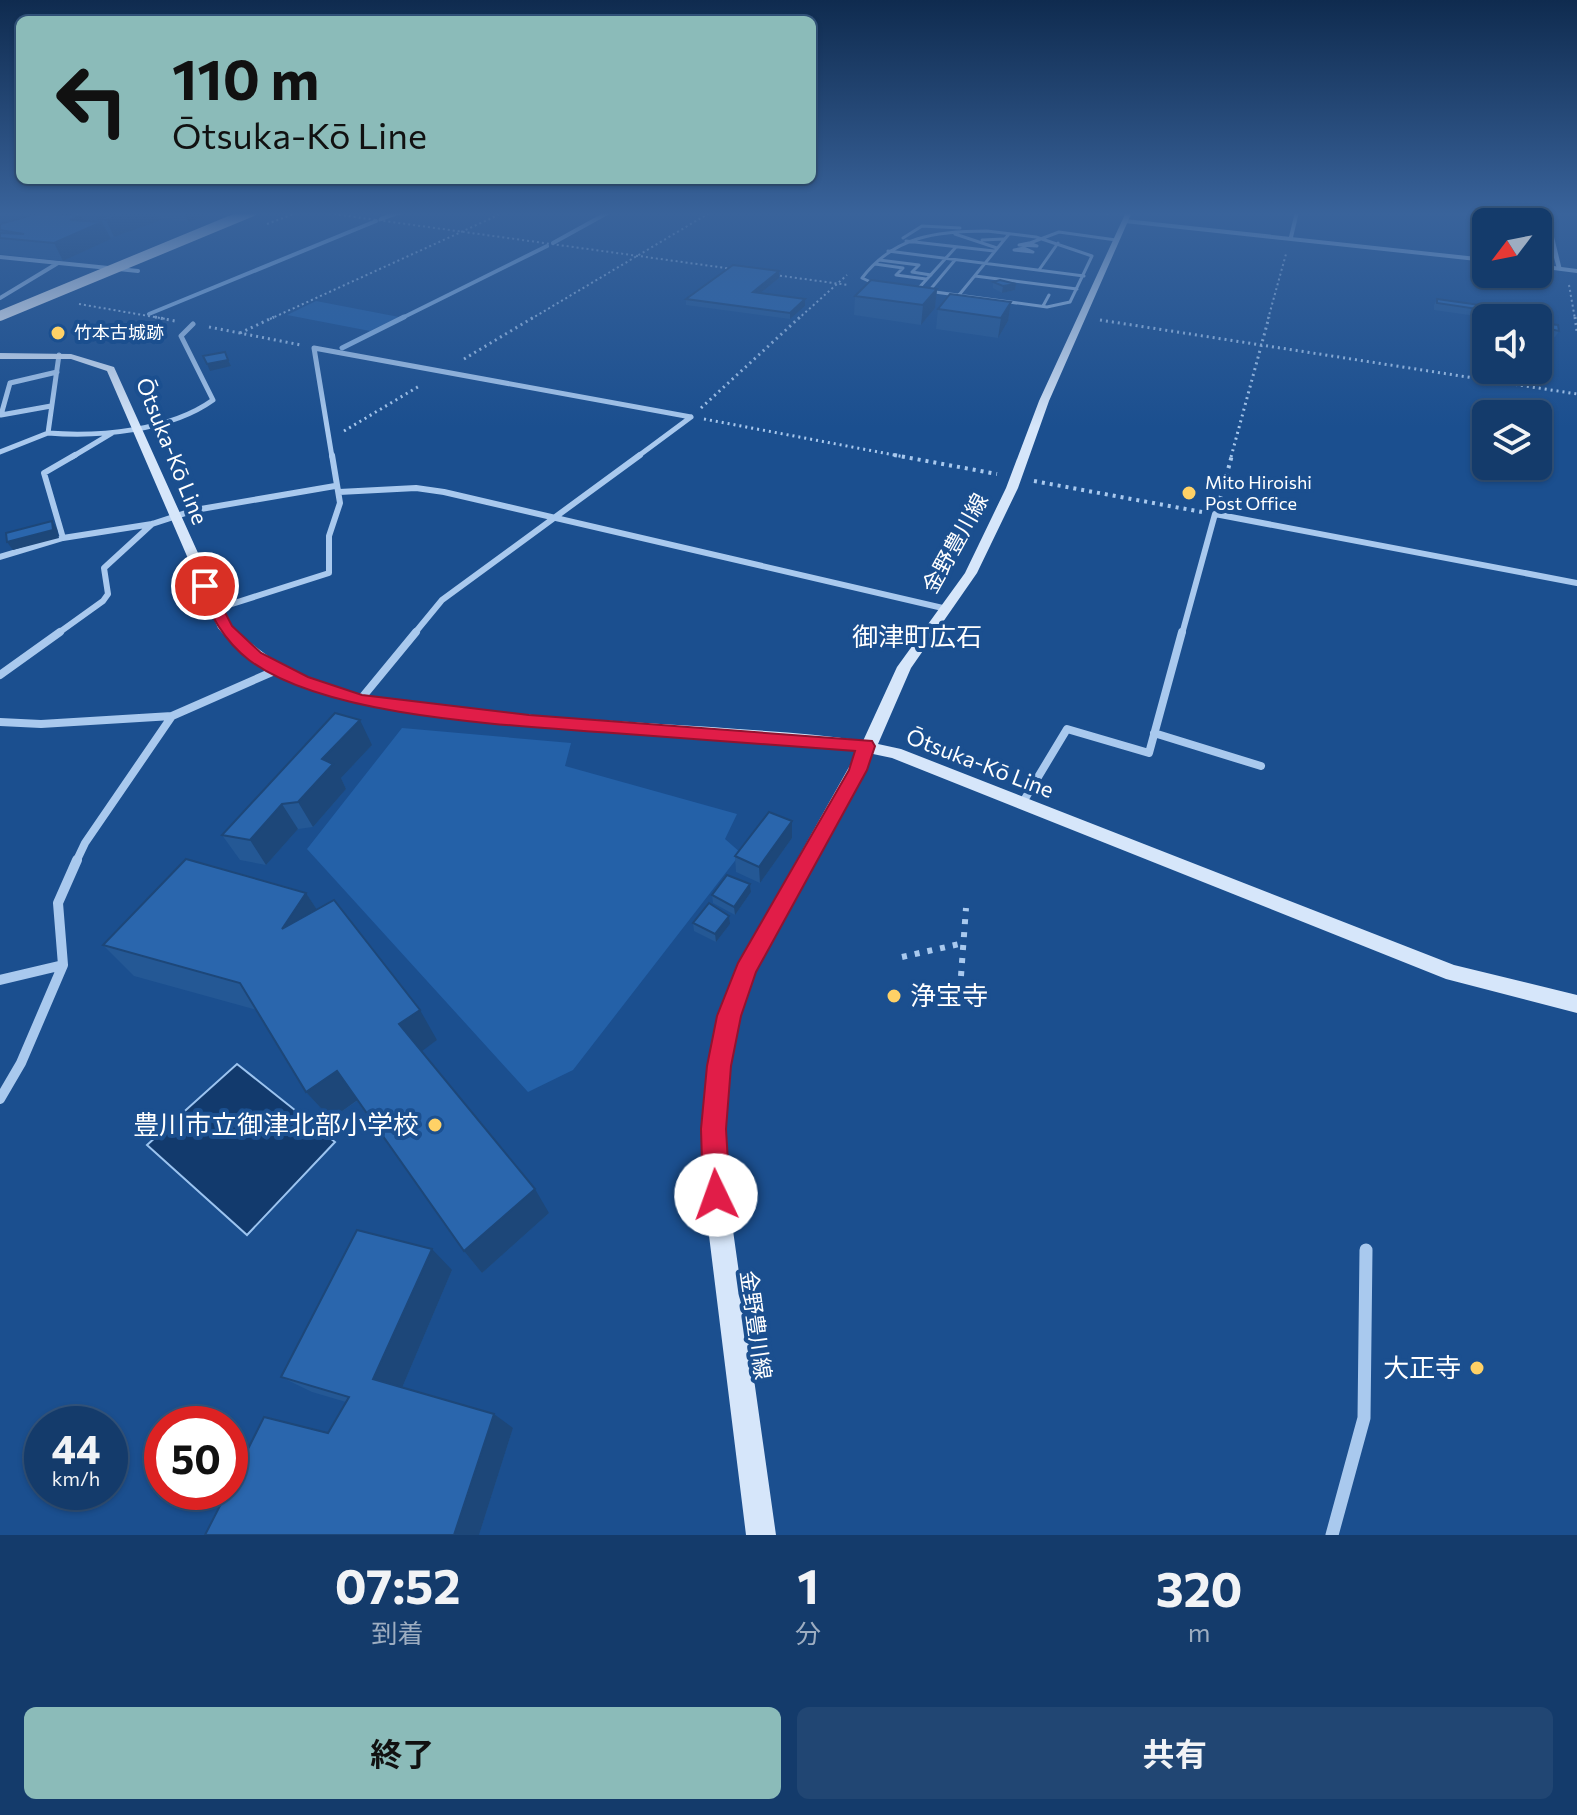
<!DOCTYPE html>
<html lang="ja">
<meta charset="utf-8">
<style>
body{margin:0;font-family:Commissioner,"Noto Sans JP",sans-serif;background:#214673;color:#f1f3f6;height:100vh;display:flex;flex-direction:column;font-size:30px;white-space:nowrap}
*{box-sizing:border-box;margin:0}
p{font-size:26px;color:#9dadc1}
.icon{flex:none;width:44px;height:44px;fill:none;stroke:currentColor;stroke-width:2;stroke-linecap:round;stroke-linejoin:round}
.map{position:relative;height:1535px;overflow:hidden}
.sheet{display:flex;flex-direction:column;background:#143b6b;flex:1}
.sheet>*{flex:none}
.top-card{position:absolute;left:16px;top:16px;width:800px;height:168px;border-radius:12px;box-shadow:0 2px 6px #0004,0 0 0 2px #33557e;background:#8bbbb9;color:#111;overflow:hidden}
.needle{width:52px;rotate:238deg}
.controls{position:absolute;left:1472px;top:208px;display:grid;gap:16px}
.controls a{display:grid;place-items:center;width:80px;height:80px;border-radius:12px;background:#143b6b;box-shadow:0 2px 6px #0004,0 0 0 2px #33557e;font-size:40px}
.speed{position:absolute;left:24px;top:1406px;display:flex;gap:16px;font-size:40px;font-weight:700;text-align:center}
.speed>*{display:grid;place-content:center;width:104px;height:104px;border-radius:50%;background:#143b6b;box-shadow:0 2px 6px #0004,0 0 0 2px #33557e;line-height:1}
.speed small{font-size:20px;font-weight:400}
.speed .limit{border:12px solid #d22;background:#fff;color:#111}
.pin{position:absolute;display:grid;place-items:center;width:68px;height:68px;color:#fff;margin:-34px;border:4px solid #fff;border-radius:50%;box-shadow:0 2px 8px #0007}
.me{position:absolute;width:88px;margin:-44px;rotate:357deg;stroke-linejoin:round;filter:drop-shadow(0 0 6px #0008)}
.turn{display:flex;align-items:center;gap:28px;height:168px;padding:0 24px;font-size:36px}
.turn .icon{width:104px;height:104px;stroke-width:2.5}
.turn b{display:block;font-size:56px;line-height:68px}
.eta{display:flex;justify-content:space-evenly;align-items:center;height:136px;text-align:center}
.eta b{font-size:48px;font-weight:700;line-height:56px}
.button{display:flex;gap:16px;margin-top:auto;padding:16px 24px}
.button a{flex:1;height:92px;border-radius:12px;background:#8bbbb9;color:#111;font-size:32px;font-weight:700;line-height:92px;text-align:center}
.button a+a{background:#214673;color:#f1f3f6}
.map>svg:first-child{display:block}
</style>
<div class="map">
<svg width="1577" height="1535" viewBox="0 0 1577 1535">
<rect width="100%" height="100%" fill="#1b4f8f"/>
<path fill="#2461a8" d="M316 301 399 317 370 331 287 315Z
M402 728 571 743 565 766 737 814 725 839 741 853 573 1070 528 1092 307 849Z"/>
<path fill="#123a6d" stroke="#9cc4f0" stroke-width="2" d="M237 1064 335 1142 247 1235 147 1145Z"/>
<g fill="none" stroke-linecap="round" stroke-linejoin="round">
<path stroke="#9cc4f0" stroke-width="4" d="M381 219 400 212
M553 243 609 212
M149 314 376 221
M400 319 547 246"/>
<path stroke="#9cc4f0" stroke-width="5" d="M342 348 404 317"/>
<path stroke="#a9c9ee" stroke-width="2" stroke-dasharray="2 3" stroke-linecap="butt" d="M319 212 733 269
M1092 212 1110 214
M267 224 299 212
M775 275 848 285
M1569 285 1575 319
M79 304 166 319
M270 319 505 212
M531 319 711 212
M798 319 847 275
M1268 319 1286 254"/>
<path stroke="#a9c9ee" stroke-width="3" stroke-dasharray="2 4" stroke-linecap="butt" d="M155 317 175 321
M1575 317 1577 331
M1100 320 1577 394
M209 327 301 345
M240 333 274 317
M464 359 534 317
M701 408 800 317
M704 419 905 457
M344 431 421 385
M1231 457 1269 317"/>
<path stroke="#a9c9ee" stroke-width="4" stroke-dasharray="3 5" stroke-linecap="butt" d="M894 455 997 474
M1034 481 1202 512
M1220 499 1232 455"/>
<path stroke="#a9c9ee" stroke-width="6" stroke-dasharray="5 8" stroke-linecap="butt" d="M902 957 964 943
M961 976 966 908"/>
<path stroke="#a9c9ee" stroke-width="3" d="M987 231 1036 237 1092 256 1070 302 1047 307 875 284 862 278C894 236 937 231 987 231Z
M955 234 997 248
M903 238 922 226 960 228
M982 240 1004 239
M906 241 994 251
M1029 243 1037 246 1019 245Z
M1030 243 1059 232 1116 240
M1024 248 1033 252 1014 250Z
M888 251 1084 276
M879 260 919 265 912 272 931 275
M875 264 903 268 896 275 926 279
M1039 270 1058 243
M975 276 1077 289
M917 290 956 247
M929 291 955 260
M959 295 1009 234
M1043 306 1049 295"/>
<path stroke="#a9c9ee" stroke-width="4" d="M61 218 80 212
M1125 221 1486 260
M1291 237 1297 212
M0 257 138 271
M1538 266 1577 271
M0 298 58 263"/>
<path stroke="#a9c9ee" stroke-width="5" d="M59 355 48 433C99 437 170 431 213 400L181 336 193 324
M51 406 1 415 10 383 57 372
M0 452 48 433
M72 457 112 433
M332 457 314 348 691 417
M637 457 691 417"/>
<path stroke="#a9c9ee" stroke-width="6" d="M339 492 416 488 444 492 947 609
M63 538 44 473 75 455
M0 557 63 538 152 524 195 510 335 486
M216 609 329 573V536L340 503 332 455
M57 634 103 601 108 594 104 568 152 524
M414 634 442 600 640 455
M1182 634 1215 514 1577 583"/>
<path stroke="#a9c9ee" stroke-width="8" d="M0 675 60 632
M360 700 416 632
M0 722 41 724 172 716 279 669
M1154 733 1261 766
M1023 802 1067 729 1149 753 1182 632
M76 862 85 843 172 716"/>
<path stroke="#a9c9ee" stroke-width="10" d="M0 980 63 965
M0 1099 21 1063 63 965 58 903 77 860"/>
<path stroke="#a9c9ee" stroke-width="13" d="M1332 1535 1364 1418 1366 1250"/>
<path fill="#a9c9ee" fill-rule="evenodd" d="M1542 212H1548L1562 270 1557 269Z"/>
<path fill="#d6e6fa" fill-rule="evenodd" d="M1126 212H1132L1049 401 1018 488 977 573 911 668 878 744 901 749 1454 965 1577 995V1013L1446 979 892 758 873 754 755 971 739 1016 730 1066 724 1129 728 1195 776 1535H746L704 1195 702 1129 708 1066 719 1016 739 963 858 751C808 743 757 741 707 738 634 733 560 729 487 722 429 716 370 711 314 691 278 679 242 657 218 628L107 371 71 359H0V353L71 354 114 367 231 626C259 651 287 672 323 684 375 703 431 706 485 711 561 718 636 723 711 727 762 731 813 733 863 741L897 667 965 573 1006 488 1039 401Z"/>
<path stroke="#f8faff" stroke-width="10" d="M0 316 251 212"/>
</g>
<path fill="#245895" d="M111 212H204L205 216 188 222 160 218 161 220 114 237 109 236 111 239 63 261 0 254V224L81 216 83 221 99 222 97 219 112 214Z
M779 278 760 293 805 299V306L790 319 686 305V299Z
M993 282 1016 284 1015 290 1002 293 993 288Z
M937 289 935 308 921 325 854 315 855 296Z
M1437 299 1551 320 1549 324 1559 331 1555 337 1540 335 1538 329 1541 325H1538V318H1490L1434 310V305Z
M1011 302 1008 321 998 338 936 329 938 309Z
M372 745 341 778 346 789 313 827 298 829 266 865 240 860 222 835Z
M792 821V838L760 883 736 872 735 856Z
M750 884 751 892 735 915 713 903 712 895Z
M306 893 317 910 437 1040 421 1051 549 1213 482 1273 464 1251 357 1101 331 1119 306 1092 257 1010 134 976 103 945Z
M693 923 730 924 716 942 694 931Z
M452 1270 402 1388 513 1428 479 1535H205L328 1433 346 1402 312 1392 281 1377Z"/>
<path fill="#1d4779" d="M129 212H157L161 220 114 237 106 220Z
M184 212H204L205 216 188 222Z
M81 216 87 229 102 222 111 239 63 261 54 243 70 220Z
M779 271V278L753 299V292Z
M1016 284 1015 290 1002 293 1003 286Z
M937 289 935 308 921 325 923 305Z
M805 299V306L790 319V313Z
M1011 302 1008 321 998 338 1001 318Z
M228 360 231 366 210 371 207 364Z
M52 521 57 529 59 538 13 550 7 542Z
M360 720 372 745 341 778 346 789 313 827 298 802 322 759Z
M282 804 298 829 266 865 250 840Z
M792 821V838L760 883 759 867Z
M750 884 751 892 735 915 734 907Z
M306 893 327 925 282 929Z
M729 916 730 924 716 942 715 934Z
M420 1010 437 1040 418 1054 399 1024Z
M337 1071 359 1099 331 1119 306 1092Z
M535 1189 549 1213 482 1273 464 1251Z
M432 1249 452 1270 399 1395 373 1379Z
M494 1414 513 1428 479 1535H454Z"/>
<path fill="#2a66ad" stroke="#1d4779" stroke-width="2" d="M43 212 81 216 70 220 102 222 54 243 0 238V233L24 234 0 230V224Z
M122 212H129L106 220 97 219Z
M733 265 779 271 753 292 805 299 790 313 686 299Z
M871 280 937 289 923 305 855 296Z
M1000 280 1016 284 1003 286 993 282Z
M950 294 1011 302 1001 318 938 309Z
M1437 299 1550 315 1551 320 1437 303Z
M1542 323 1558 325 1559 331 1544 328Z
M225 352 228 360 207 364 203 356Z
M52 521 53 530 7 542 6 533Z
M335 713 360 720 322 759 333 764 298 802 282 804 250 840 222 835Z
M769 812 792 821 759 867 735 856Z
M186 859 306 893 282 929 334 900 420 1010 399 1024 535 1189 464 1251 337 1071 306 1092 240 983 103 945Z
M727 875 750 884 734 907 712 895Z
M709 903 729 916 715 934 693 923Z
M357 1230 432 1249 373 1379 494 1414 454 1535H205L227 1492H230V1485L264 1417 328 1433 349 1397 281 1377Z"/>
<linearGradient id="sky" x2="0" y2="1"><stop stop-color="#0f2b4f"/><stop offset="0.5" stop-color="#39639b"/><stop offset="1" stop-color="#39639b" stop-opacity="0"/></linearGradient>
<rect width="1577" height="427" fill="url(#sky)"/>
<path fill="#e11d48" stroke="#92132f" stroke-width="2" d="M200 583H210L232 626 261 653 308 677 362 695 529 715 872 741 875 746 867 770 756 972 741 1016 731 1066 726 1129 730 1195 726 1204 716 1208 707 1204 703 1195 701 1129 707 1066 717 1016 738 963 849 770 855 751C775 745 694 739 613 733 514 725 328 719 249 660 223 640 211 615 198 586Z"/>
<g fill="#ffd166" stroke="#1b4f8f" stroke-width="3">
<circle cx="58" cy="333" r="8"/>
<circle cx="1189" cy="493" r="8"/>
<circle cx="894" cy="996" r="8"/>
<circle cx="435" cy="1125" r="8"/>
<circle cx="1477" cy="1368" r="8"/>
</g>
<g text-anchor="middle" stroke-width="8" stroke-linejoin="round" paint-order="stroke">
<g font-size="18" fill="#fff" stroke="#1b4f8f" text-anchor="start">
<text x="74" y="339">竹本古城跡</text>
<text x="1205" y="489">Mito Hiroishi<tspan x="1205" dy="21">Post Office</tspan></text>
</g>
<g font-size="22" fill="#fff" stroke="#1b4f8f">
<text transform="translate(172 451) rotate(68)" y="8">Ōtsuka-Kō Line</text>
<text transform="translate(955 543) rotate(-61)" y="8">金野豊川線</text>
<text transform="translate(980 763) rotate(21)" y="8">Ōtsuka-Kō Line</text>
<text transform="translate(756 1325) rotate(82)" y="8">金野豊川線</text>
</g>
<g font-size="26" fill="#fff" stroke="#1b4f8f">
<text x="917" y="646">御津町広石</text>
</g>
<g font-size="26" fill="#fff" stroke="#1b4f8f" text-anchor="end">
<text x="910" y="1005" text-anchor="start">浄宝寺</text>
<text x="419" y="1134">豊川市立御津北部小学校</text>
<text x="1461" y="1377">大正寺</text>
</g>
</g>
</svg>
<div class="controls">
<a><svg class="needle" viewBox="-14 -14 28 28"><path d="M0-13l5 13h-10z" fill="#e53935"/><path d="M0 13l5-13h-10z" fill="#9dadc1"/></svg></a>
<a><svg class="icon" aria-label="sound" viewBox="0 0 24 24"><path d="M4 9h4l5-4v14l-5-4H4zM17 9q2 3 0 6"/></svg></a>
<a><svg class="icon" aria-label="layers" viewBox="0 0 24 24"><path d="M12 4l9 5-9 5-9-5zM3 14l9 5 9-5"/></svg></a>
</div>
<div class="speed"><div>44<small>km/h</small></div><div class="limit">50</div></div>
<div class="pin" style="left:205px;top:586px;background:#d93025"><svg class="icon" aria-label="arrive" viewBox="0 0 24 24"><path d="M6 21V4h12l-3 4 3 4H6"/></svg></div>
<svg class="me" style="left:716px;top:1195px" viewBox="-20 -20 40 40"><circle r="19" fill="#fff"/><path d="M0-13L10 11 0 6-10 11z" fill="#e11d48"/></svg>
<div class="top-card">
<div class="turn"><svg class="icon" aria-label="left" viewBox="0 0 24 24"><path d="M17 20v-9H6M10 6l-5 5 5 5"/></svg><div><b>110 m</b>Ōtsuka-Kō Line</div></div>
</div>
</div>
<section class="sheet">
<div class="eta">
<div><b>07:52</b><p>到着</p></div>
<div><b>1</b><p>分</p></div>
<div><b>320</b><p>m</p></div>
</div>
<div class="button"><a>終了</a><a>共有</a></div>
</section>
